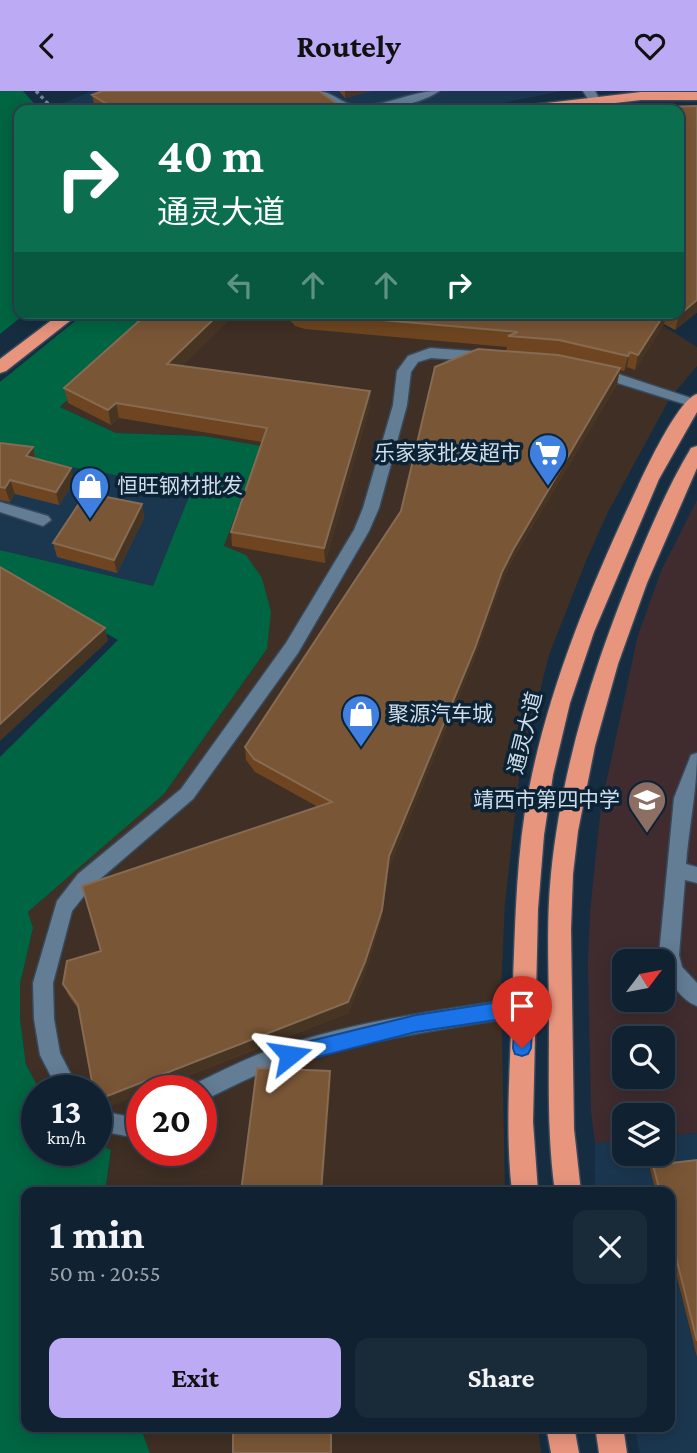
<!DOCTYPE html>
<meta charset="utf-8">
<style>
body{margin:0;font-family:"Crimson Pro","Noto Sans SC",serif;background:#192a39;color:#f1f3f6;height:100vh;display:flex;flex-direction:column;font-size:26px;white-space:nowrap}
*{box-sizing:border-box;margin:0}
p{font-size:23px;color:#9ca4ab}
.icon{flex:none;width:38px;height:38px;fill:none;stroke:currentColor;stroke-width:2;stroke-linecap:round;stroke-linejoin:round}
.map{position:relative;flex:1;overflow:hidden}
.side{position:absolute;left:21px;top:1096px;width:654px;height:245px;display:flex;flex-direction:column;background:#102231;border-radius:14px;box-shadow:0 4px 18px #0003,0 0 0 2px #303f4d}
.side>*{flex:none}
.hud{position:absolute;left:14px;top:14px;width:670px;height:214px;border-radius:14px;box-shadow:0 4px 18px #0003,0 0 0 2px #303f4d;background:#0b6e4f;color:#fff;overflow:hidden}
.needle{width:46px;rotate:58deg}
.buttons{position:absolute;left:612px;top:858px;display:grid;gap:14px}
.buttons a{display:grid;place-items:center;width:63px;height:63px;border-radius:14px;background:#102231;box-shadow:0 4px 18px #0003,0 0 0 2px #303f4d;font-size:35px}
.speed{position:absolute;left:21px;top:984px;display:flex;gap:14px;font-size:35px;font-weight:700;text-align:center}
.speed>*{display:grid;place-content:center;width:91px;height:91px;border-radius:50%;background:#102231;box-shadow:0 4px 18px #0003,0 0 0 2px #303f4d;line-height:1}
.speed small{font-size:18px;font-weight:400}
.speed .limit{border:10px solid #d22;background:#fff;color:#111}
.pin{position:absolute;display:grid;place-items:center;width:60px;height:60px;color:#fff;margin:-72px -30px;border-radius:50% 50% 50% 0;rotate:-45deg;box-shadow:0 0 7px #0007}
.pin .icon{rotate:45deg}
.me{position:absolute;width:77px;margin:-38px;rotate:75deg;stroke-linejoin:round;filter:drop-shadow(0 0 5px #0008)}
.turn{display:flex;align-items:center;gap:24px;height:147px;padding:0 28px;font-size:32px}
.turn .icon{width:91px;height:91px;stroke-width:2.5}
.turn b{display:block;font-size:49px;line-height:60px}
.lanes{display:flex;align-items:center;height:66px;padding:0 28px;background:#0003;justify-content:center;gap:35px;direction:ltr}
.lanes .off{opacity:.35}
.round{display:grid;place-items:center;flex:none;width:74px;height:74px;border-radius:14px;background:#192a39}
.overview{display:flex;align-items:center;justify-content:space-between;height:119px;padding:0 28px}
h1{font-size:42px;font-weight:700;line-height:52px}
.button{display:flex;gap:14px;margin-top:auto;padding:14px 28px}
.button a{flex:1;height:80px;border-radius:14px;background:#bcaaf5;color:#111;font-size:28px;font-weight:700;line-height:80px;text-align:center}
.button a+a{background:#192a39;color:#f1f3f6}
header{display:flex;justify-content:space-between;align-items:center;height:91px;padding:0 28px;background:#bcaaf5;color:#111;font-size:32px;font-weight:700}
.map>svg:first-child{display:block}
</style>
<header><svg class="icon" aria-label="back" viewBox="0 0 24 24"><path d="M15 5l-7 7 7 7"/></svg>Routely<svg class="icon" aria-label="heart" viewBox="0 0 24 24"><path d="M12 20l-8-8c-3-5 5-10 8-4 3-6 11-1 8 4z"/></svg></header>
<div class="map">
<svg width="697" height="1362" viewBox="0 0 697 1362">
<rect width="100%" height="100%" fill="#162d41"/>
<path fill="#3f2f24" fill-rule="evenodd" d="M162 222H643L697 256V275L670 307 608 421 586 470 549 564 520 679 505 812 501 899 505 1101H105L111 1060 96 1053V999H40L26 974 20 927V893L33 837 28 821 164 703 267 558 224 455 260 355 204 345 116 342 60 316ZM142 999H201V1059H142Z
M140 1335H538L541 1362H150Z"/>
<path fill="#1b3750" d="M92 0H562L467 19H68L63 12Z
M0 363 192 398 153 495 0 459Z
M697 1042V1362H640L634 1335H670V1101H595V1052L625 1049V1062H663V1045Z"/>
<path fill="#402c2f" fill-rule="evenodd" d="M697 409V1042L663 1045V1024H625V1049L595 1052 591 1021 588 872 590 821 601 716 638 544 662 478ZM625 870H663V908H625ZM625 947H663V985H625Z"/>
<path fill="#006542" d="M0 0H23L40 19H19V222H26L0 243Z
M85 222H162L60 316 116 342 204 345 261 355 224 455 246 464 262 487 271 521 267 558 164 703 28 821 33 837 20 893V927L26 974 40 999H37V1059H96V1053L111 1059 105 1101H26V1335H140L150 1362H0V666L118 549 0 484V459L153 495 192 398 0 363V291Z"/>
<g fill="none" stroke-linecap="round" stroke-linejoin="round">
<g stroke="#37495a" stroke-width="3">
<path id="minor" d="M316 0C334 0 343 16 362 15 389 14 412 0 439 0 421 14 359 27 337 18 329 14 322 7 316 0Z
M583 0H595L600 9 590 11Z
M430 257 487 261 494 266 487 271 431 267 418 271 411 281 407 314 379 417 369 440 298 562 193 708 92 795 72 820 53 892 54 928 60 962 79 999H58L40 964 34 928 33 892 57 810 78 783 181 698 286 552 354 439 363 417 393 314 397 280 408 265Z
M597 276 697 309V317L592 284 590 281Z
M0 411 48 425 51 429 43 435 0 421Z
M697 662C697 699 689 735 686 773L697 776V792L685 789 679 864 682 876 697 892V915C676 907 665 881 659 864L674 707 691 664Z
M524 907 531 909 534 916 531 923 524 925C439 938 352 951 270 979 246 987 225 1000 201 1010V999H191L194 993C218 982 242 969 267 960 349 931 438 919 524 907Z
M142 1018V1039L126 1045 96 1039V1019L126 1025Z"/>
</g>
<g stroke="#37495a" stroke-width="3">
<path id="highway" d="M641 1H697V9H641L554 19H514L521 15Z
M61 222H80L6 280 0 282V268Z
M697 303V321L659 388 594 541 570 612 553 684 544 744 538 818 533 1031 538 1101H512C505 1039 510 978 512 915 515 850 515 785 525 720 544 606 589 499 638 395 647 376 678 309 697 303Z
M697 355V377L647 492 618 573 595 655 578 740 573 783 571 838 574 1038 581 1101H555C547 1044 549 988 549 931 549 882 546 832 551 783 562 673 596 568 638 467 654 429 670 392 691 357Z
M546 1335H574L579 1362H551Z
M595 1335H623L627 1362H599Z"/>
</g>
<path stroke="#758798" stroke-width="3.5" stroke-dasharray="3.5 3.5" stroke-linecap="butt" d="M36 0 54 19"/>
<use href="#minor" fill="#637d95" fill-rule="evenodd"/>
<use href="#highway" fill="#e8957e" fill-rule="evenodd"/>
</g>
<path fill="#6e4520" d="M339 0H370L345 7Z
M92 4 346 19H97L95 18Z
M697 15V221L675 239 664 233 635 279 627 276 624 280 620 279 617 293 510 473 500 496 473 571 389 777 381 830 365 882 348 922 107 1016 92 991 78 918 68 904 63 893 101 860 318 716 255 681 246 669 245 656 506 260 507 256 305 238 295 235 289 228 286 222H679V19Z
M148 222H236L182 275 370 300V315L325 472 232 455 231 441 262 351 119 327 111 334 68 312 64 297Z
M0 352 33 356 36 368 74 391 59 414 15 403 10 411 0 409Z
M142 413 144 427 117 482 57 466 53 452Z
M697 1069V1266L670 1158V1101H656L650 1078 653 1074Z"/>
<path fill="#473524" d="M345 0H370L345 7Z
M697 209V221L675 239 679 224Z
M220 222H236L169 288 167 273Z
M665 222H667L664 233 635 279 638 264Z
M630 261 627 276 624 280 628 265Z
M620 277 617 293 510 473 500 496 473 571 389 777 381 830 365 882 348 922 150 999H142V1003L107 1016 102 1007 389 765 502 481 513 459Z
M370 300V315L325 472 324 457Z
M116 312 119 327 111 334 108 319Z
M33 356 36 370 26 365Z
M71 377 74 391 59 414 56 401Z
M10 389 15 403 10 411 5 397Z
M142 413 144 427 117 482 114 469Z
M105 537 108 550 0 650V633Z
M330 980 331 992 323 1101H321Z"/>
<path fill="#795636" stroke="#866b52" stroke-width="2" d="M102 0H319L346 19H117L92 4Z
M697 15V209L679 224 676 222H679V162L684 159 679 153V19H660V16Z
M148 222H220L167 273 370 300 324 457 231 441 267 337 116 312 108 319 64 297Z
M302 222H665L638 264 630 261 628 265 559 249 508 245 518 241Z
M478 258 558 264 620 277 513 459 502 481 475 557 389 765 382 819 365 871 348 911 102 1007 92 991 78 914 63 893 67 870 101 860 82 795 332 711 254 668 245 656 401 420 435 276Z
M0 352 33 356 26 365 71 377 56 401 10 389 5 397 0 396Z
M86 402 142 413 114 469 53 452Z
M0 476 105 537 0 633Z
M257 977 330 980 321 1101H241Z
M697 1069V1250L670 1142V1101H660L653 1074Z
M233 1335H331V1362H233Z"/>
<path fill="#1a73e8" stroke="#114b97" stroke-width="2" d="M524 907 530 910 533 916 531 957 528 963 522 965 515 963 513 957 515 926 416 941 290 973 283 970 281 964 283 958 290 955 416 924Z"/>
<defs>
<g id="supermarket-pin" transform="scale(2.0125)"><path d="M0 17L-7.5 6A9.5 9.5 0 1 1 7.5 6Z" fill="#3f7fe0" stroke="#0c2336"/><path d="M-6-5.5h2.5l.6 2H6L4.5 2H-2.5L-4.4-4H-6ZM-1.5 3.2a1.3 1.3 0 1 0 .1 0ZM3 3.2a1.3 1.3 0 1 0 .1 0Z" fill="#fff"/></g>
<g id="shop-pin" transform="scale(2.0125)"><path d="M0 17L-7.5 6A9.5 9.5 0 1 1 7.5 6Z" fill="#3f7fe0" stroke="#0c2336"/><path d="M-5-2.5h2.3a2.7 3.5 0 0 1 5.4 0H5L5.5 6h-11ZM-1.5-2.5h3a1.5 2.3 0 0 0-3 0Z" fill="#fff"/></g>
<g id="school-pin" transform="scale(2.0125)"><path d="M0 17L-7.5 6A9.5 9.5 0 1 1 7.5 6Z" fill="#8d6e63" stroke="#0c2336"/><path d="M0-5L7-2L0 1L-7-2ZM-4 1L0 2.5L4 1V4Q0 6-4 4Z" fill="#fff"/></g>
</defs>
<g fill-rule="evenodd">
<use href="#supermarket-pin" x="548" y="362"/>
<use href="#shop-pin" x="90" y="395"/>
<use href="#shop-pin" x="361" y="623"/>
<use href="#school-pin" x="647" y="709"/>
</g>
<g text-anchor="middle" stroke-width="7" stroke-linejoin="round" paint-order="stroke">
<g font-size="21" fill="#cfddea" stroke="#0c2336" text-anchor="end">
<text x="521" y="369">乐家家批发超市</text>
<text x="117" y="402" text-anchor="start">恒旺钢材批发</text>
<text x="388" y="630" text-anchor="start">聚源汽车城</text>
<text x="620" y="716">靖西市第四中学</text>
</g>
<g font-size="21" fill="#cfddea" stroke="#0c2336">
<text transform="translate(525 642) rotate(-76)" y="7">通灵大道</text>
</g>
</g>
</svg>
<div class="buttons">
<a><svg class="needle" viewBox="-14 -14 28 28"><path d="M0-13l5 13h-10z" fill="#e53935"/><path d="M0 13l5-13h-10z" fill="#9ca4ab"/></svg></a>
<a><svg class="icon" aria-label="search" viewBox="0 0 24 24"><circle cx="10" cy="10" r="6"/><path d="M15 15l6 6"/></svg></a>
<a><svg class="icon" aria-label="layers" viewBox="0 0 24 24"><path d="M12 4l9 5-9 5-9-5zM3 14l9 5 9-5"/></svg></a>
</div>
<div class="speed"><div>13<small>km/h</small></div><div class="limit">20</div></div>
<div class="pin" style="left:522px;top:957px;background:#d93025"><svg class="icon" aria-label="arrive" viewBox="0 0 24 24"><path d="M6 21V4h12l-3 4 3 4H6"/></svg></div>
<svg class="me" style="left:290px;top:964px" viewBox="-20 -20 40 40"><path d="M0-17L14 15 0 8-14 15z" fill="#1a73e8" stroke="#fff" stroke-width="4"/></svg>
<div class="hud">
<div class="turn"><svg class="icon" aria-label="right" viewBox="0 0 24 24"><path d="M7 20v-9h11M14 6l5 5-5 5"/></svg><div><b>40 m</b>通灵大道</div></div>
<div class="lanes"><svg class="icon off" aria-label="left" viewBox="0 0 24 24"><path d="M17 20v-9H6M10 6l-5 5 5 5"/></svg><svg class="icon off" aria-label="ahead" viewBox="0 0 24 24"><path d="M12 20V5M6 11l6-6 6 6"/></svg><svg class="icon off" aria-label="ahead" viewBox="0 0 24 24"><path d="M12 20V5M6 11l6-6 6 6"/></svg><svg class="icon" aria-label="right" viewBox="0 0 24 24"><path d="M7 20v-9h11M14 6l5 5-5 5"/></svg></div>
</div>
<section class="side">
<div class="overview"><div><h1>1 min</h1><p>50 m · 20:55</p></div><a class="round"><svg class="icon" aria-label="close" viewBox="0 0 24 24"><path d="M6 6l12 12M18 6L6 18"/></svg></a></div>
<div class="button"><a>Exit</a><a>Share</a></div>
</section>
</div>
